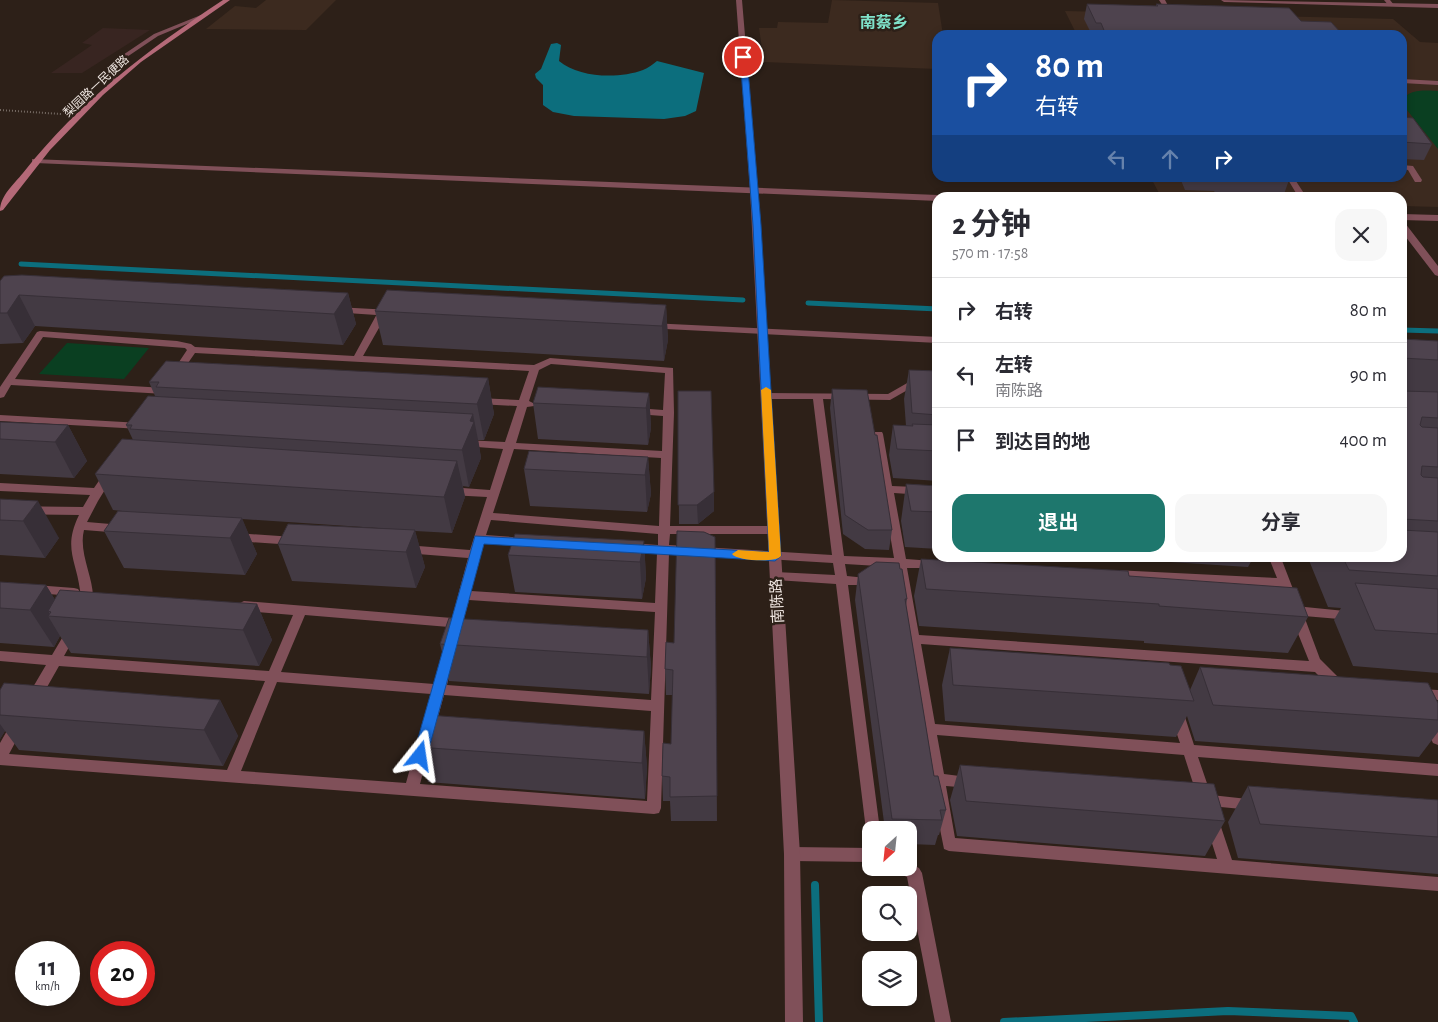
<!DOCTYPE html>
<html lang="zh">
<meta charset="utf-8">
<style>
body{margin:0;font-family:"Alegreya Sans","Noto Sans SC",sans-serif;background:#f7f7f7;color:#2b2b33;height:100vh;display:flex;flex-direction:column;font-size:19px;white-space:nowrap}
*{box-sizing:border-box;margin:0}
p{font-size:16px;color:#7c7c81}
.icon{flex:none;width:28px;height:28px;fill:none;stroke:currentColor;stroke-width:2;stroke-linecap:round;stroke-linejoin:round}
.map{position:relative;flex:1;overflow:hidden}
.drawer{position:absolute;left:932px;top:192px;width:475px;height:370px;display:flex;flex-direction:column;background:#fff;border-radius:15px;box-shadow:0 2px 8px #0003}
.drawer>*{flex:none}
.guide{position:absolute;left:932px;top:30px;width:475px;height:152px;border-radius:15px;box-shadow:0 2px 8px #0003;background:#1a4fa0;color:#fff;overflow:hidden}
.needle{width:32px;rotate:207deg}
.fabs{position:absolute;left:862px;top:821px;display:grid;gap:10px}
.fabs a{display:grid;place-items:center;width:55px;height:55px;border-radius:10px;background:#fff;box-shadow:0 2px 8px #0003;font-size:25px}
.speed{position:absolute;left:15px;top:941px;display:flex;gap:10px;font-size:25px;font-weight:700;text-align:center}
.speed>*{display:grid;place-content:center;width:65px;height:65px;border-radius:50%;background:#fff;box-shadow:0 2px 8px #0003;line-height:1}
.speed small{font-size:12px;font-weight:400}
.speed .limit{border:8px solid #d22;background:#fff;color:#111}
.pin{position:absolute;display:grid;place-items:center;width:42px;height:42px;color:#fff;margin:-21px;border:2px solid #fff;border-radius:50%;box-shadow:0 1px 5px #0007}
.me{position:absolute;width:55px;margin:-28px;rotate:15deg;stroke-linejoin:round;filter:drop-shadow(0 0 4px #0008)}
.turn{display:flex;align-items:center;gap:18px;height:105px;padding:0 20px;font-size:22px}
.turn .icon{width:65px;height:65px;stroke-width:2.5}
.turn b{display:block;font-size:35px;line-height:42px}
.lanes{display:flex;align-items:center;height:48px;padding:0 20px;background:#0003;justify-content:center;gap:25px;direction:ltr}
.lanes .off{opacity:.35}
.round{display:grid;place-items:center;flex:none;width:52px;height:52px;border-radius:15px;background:#f7f7f7}
.headline{display:flex;align-items:center;justify-content:space-between;height:85px;padding:0 20px}
h1{font-size:30px;font-weight:700;line-height:38px}
.button{display:flex;gap:10px;margin-top:auto;padding:10px 20px}
.button a{flex:1;height:58px;border-radius:15px;background:#1e776d;color:#fff;font-size:20px;font-weight:700;line-height:58px;text-align:center}
.button a+a{background:#f7f7f7;color:#2b2b33}
ul{padding:0;list-style:none}
li{display:flex;align-items:center;gap:15px;height:65px;padding:0 20px;border-top:1px solid #e1e1e2}
li div{flex:1}
li b{display:block;font-size:19px}
li em{font-style:normal}
.map>svg:first-child{display:block}
</style>
<div class="map">
<svg width="1438" height="1022" viewBox="0 0 1438 1022">
<rect width="100%" height="100%" fill="#2d2018"/>
<path fill="#3c2a1f" d="M266 0H336L306 30 206 29 235 6 256 8Z
M832 0 938 3 943 35H938L937 69 764 62 759 28H777L778 22 828 23Z
M1065 11 1393 19 1420 42 1438 43V207L1403 206 1402 198H1214L1160 195 1151 178H1402V35H1077Z"/>
<path fill="#382521" d="M103 28 150 30 82 73H51L92 45 82 43Z"/>
<path fill="#0a3f21" d="M1438 91V149L1403 105C1402 89 1425 90 1438 91Z
M67 343 149 348 124 379 39 374Z"/>
<path fill="#0c6e7d" d="M557 43 561 45 559 61C579 78 619 79 643 70 648 68 653 64 657 61L704 73 696 111 685 116 664 119 574 116 553 112 543 105V85L536 78 535 74 541 69 551 44Z"/>
<g fill="none" stroke-linecap="round" stroke-linejoin="round">
<path stroke="#0c6e7d" stroke-width="5" d="M21 264 743 300
M808 303 938 309
M1402 330 1438 331"/>
<path stroke="#0c6e7d" stroke-width="8" d="M815 885 819 1022
M1004 1022 1228 1011 1351 1016 1354 1022"/>
<path stroke="#766b64" stroke-width="2" stroke-dasharray="1 2" stroke-linecap="butt" d="M0 110 61 114"/>
<path fill="#805059" fill-rule="evenodd" d="M1159 0H1165L1174 17H1170Z
M201 15 206 16 158 36 118 63 115 66 118 82 113 83 109 66 114 61 154 34Z
M1402 79 1438 81V85L1402 83Z
M1402 165 1413 166 1422 180 1421 182H1415L1408 170 1402 169Z
M1287 178H1294L1307 198H1299Z
M383 309 388 312 363 356 534 365 550 358 673 368 674 413 670 526H773L779 530 773 534H670L669 545 832 555 813 399H766L761 396 766 393 888 394 909 382 938 384V390L911 388 890 400 823 399 844 556 894 558 873 434 874 432H882L883 434 892 486 938 488V496L894 493 906 559 933 561 937 562 939 565 937 568H907L919 635 1309 661 1289 611 1291 608 1295 606 1355 612 1357 615 1355 618 1351 620 1304 616 1320 659 1344 683 1342 687 1337 688 1324 681 1315 672 921 644 935 724 1180 743 1170 714 1172 710 1177 708 1182 710 1184 714 1194 745 1438 764V776L1198 757 1211 795 1257 800 1259 804 1257 808 1252 810 1200 805 1184 755 937 735 944 774 975 778 977 782 975 786 970 788 946 786 955 838 1217 859 1205 821 1207 816 1212 814 1217 816 1219 821 1232 860 1438 877V891L949 851 944 849 930 779 895 567 845 564 847 576 876 579 878 582 876 585H848L880 830H871V836L868 835 866 830 836 584 776 580 772 579 770 576 772 573 776 572 835 575 833 563 669 553 661 808 659 813 654 814 0 765V743L12 722 17 720 22 722 24 726 9 754 227 770 265 681 59 666 38 703 33 704 28 703 26 699 46 665 0 661V651L52 655 68 628H76L78 631 64 656 269 671 293 615 244 611 240 609 238 606 240 603 244 601 452 618 468 558 405 553 399 549 405 545 470 550 487 497 449 495 443 491 449 487 490 490 503 449 464 446 459 443 464 440 505 442 517 406 478 404 473 401 478 398 519 400 529 371 195 353 179 376 176 377 171 374 187 350 185 348 43 337 15 379 165 388 170 391 165 394 11 385 4 397 0 398V387L37 332 40 331 177 341 191 344 195 347 354 356 378 312ZM551 364 665 373 663 410 636 408 631 411 636 414 663 416 662 451 516 443 527 407 534 406 535 404 529 401 539 370ZM514 449 661 458 659 526 493 513ZM491 520 658 534V545L630 543 624 547 630 551 657 553 655 603 471 591 484 543 526 546 532 542 526 538 486 535ZM469 600 655 612 651 700 447 685 455 652 454 648 449 647 444 648 443 652 434 684 281 672 305 615 449 627 448 632 450 635H458L460 632ZM277 682 431 694 421 728 423 732 428 734 433 732 435 728 444 695 651 711 647 801 420 784 431 743 429 739 424 737 419 739 417 743 406 783 241 771Z
M0 415 141 423 146 426 141 429 0 421Z
M109 471 114 475 98 501 87 522 122 525 128 529 122 533 84 530C77 557 101 589 90 609H82C79 604 81 597 80 590 76 559 63 548 79 515L0 514V506L83 507 90 495 0 491V483L94 488 105 472Z
M235 533 294 537 300 541 294 545 235 541 229 537Z
M1269 558H1281L1293 589 1291 592H1283L1280 587 1114 578 1110 577 1108 574 1110 571 1114 570 1277 578Z
M35 585 74 588 78 589 80 592 78 595 74 596 35 593 31 592 29 589 31 586Z
M1419 689 1438 690V700L1414 698 1412 694 1414 690Z
M1429 714 1434 716 1438 725V745L1433 743 1422 720 1424 716Z
M792 847 871 848V862L792 861 787 859 784 854 787 849Z
M909 863 919 868 922 873 951 1022H935L907 877 898 873 895 868H909Z"/>
<path fill="#805059" fill-rule="evenodd" d="M1384 0H1390L1394 5 1389 6Z
M32 159 938 195 942 198H938V201L35 163H32Z
M1402 214 1438 215V221L1402 220Z
M1402 222 1405 223 1438 266V276L1435 275 1402 232Z
M336 307 391 310 396 313 391 316 332 312 331 310Z
M650 323 938 337V343L646 328 645 326 646 324Z"/>
<path fill="#805059" fill-rule="evenodd" d="M736 0H742L758 190 800 854 803 1022H785L784 854 750 190Z
M1221 0 1438 4V8L1224 2Z"/>
<path fill="#b46978" fill-rule="evenodd" d="M223 0H230L141 62 103 95 50 150 3 210 0 211C0 196 14 184 23 173 81 100 146 51 223 0Z"/>
</g>
<path fill="#433a43" d="M1087 4 1156 6V4L1301 21 1343 35H1092L1084 19Z
M1402 117 1432 144 1424 160 1402 159Z
M1180 178H1288L1289 180 1283 197 1216 194 1214 191 1185 190Z
M0 281 348 293 356 324 343 345 35 326 23 343 0 344Z
M666 305 668 340 664 361 383 345 375 311Z
M1402 339 1438 341V673L1353 666 1334 620 1341 608 1328 607 1308 558H1402Z
M909 370 938 371V481L893 478 889 455 893 425 906 426 904 399Z
M488 378 494 414 484 440H478L481 458 469 487 463 486 465 497 452 533 415 531 425 567 416 588 292 581 278 544 393 529 242 519 257 554 245 575 124 568 104 531 122 511 113 510 95 474 133 440 126 425 155 396 149 382Z
M832 389 892 530 889 550 865 549 843 534 830 408Z
M678 391 714 511 698 524H679Z
M649 393 651 428 648 445 538 439 533 403Z
M0 422 68 425 87 461 74 478 0 474Z
M648 457 651 494 647 512 530 506 524 469Z
M906 484 938 486V549L905 547 901 521Z
M0 499 59 538 45 558 0 555Z
M715 537 717 821H671L670 801H663L662 776 671 744 673 695H666L665 669Z
M644 541 646 578 642 599 515 592 508 555Z
M1073 558H1094V559Z
M1108 558H1253L1248 567Z
M921 559 1129 576 1308 617 1288 653 1144 643V641L919 626 914 596Z
M858 574 907 599 906 606 934 776 946 810 939 835H938L935 845 909 844V830H885L855 600Z
M0 582 46 585 55 600 257 604 272 640 259 666 71 653 60 636 54 647 0 643Z
M648 630 651 667 649 694 449 681 440 644Z
M950 648 1170 665 1190 690 1200 667 1438 703V732L1419 757 1195 741 1187 716 1176 737 945 721 942 685Z
M0 690 220 700 238 736 223 766 19 750 5 731 0 739Z
M644 731 647 767 645 799 428 782 417 747Z
M960 765 1225 821 1205 856 957 836 950 800Z
M1248 786 1438 800V874L1238 858 1228 822Z"/>
<path fill="#372f37" d="M348 293 356 324 343 345 334 314Z
M19 295 35 326 23 343 7 313Z
M666 305 668 340 664 361 662 326Z
M488 378 494 414 484 440 477 404Z
M649 393 651 428 648 445 646 408Z
M473 414 480 450V451L481 458 469 487 462 450 470 421Z
M68 425 87 461 74 478 55 442Z
M648 457 651 494 647 512 645 475Z
M457 461 465 497 452 533 444 497Z
M714 492V511L698 524 697 505Z
M38 501 59 538 45 558 23 521Z
M242 518 257 554 245 575 230 538Z
M415 530 425 567 416 588 406 552Z
M644 541 646 578 642 599 640 562Z
M46 585 66 618 51 612 48 611 51 616H48L60 636 54 647 30 610Z
M257 604 272 640 259 666 243 630Z
M648 630 651 667 649 694 647 657Z
M220 700 238 736 223 766 204 730Z
M0 724 5 731 0 739Z
M644 731 647 767 645 799 642 763Z"/>
<path fill="#4e434e" stroke="#372f37" d="M1087 4 1158 6 1156 4 1289 8 1301 21 1331 22 1343 35H1106L1101 23H1096Z
M1402 117 1413 118 1432 144 1402 142Z
M1239 178H1288L1289 180Z
M22 275 348 293 334 314 19 295 7 313H0V281L4 276Z
M387 290 666 305 662 326 375 311Z
M1402 339 1438 341V360L1402 358Z
M166 361 488 378 477 404 156 387 159 382H149Z
M909 370 938 371V415L912 413Z
M538 387 649 393 646 408 533 403Z
M832 389 867 390 875 435H877L892 530H868L845 515Z
M678 391H711L714 492 697 505H678Z
M1402 391 1438 392V418L1422 417 1420 425 1422 427 1438 428V467L1422 466 1421 475 1423 477 1438 478V521L1402 519Z
M148 396 473 414 470 421 474 422 462 450 130 429 132 425H126Z
M0 422 68 425 55 442 0 439Z
M912 424 938 425V451L897 449 893 425 913 426Z
M122 439 457 461 444 497 95 474Z
M529 451 648 457 645 475 524 469Z
M906 484 938 486V512L911 511Z
M0 499 38 501 23 521 0 520Z
M118 511 242 518 230 538 104 531Z
M288 524 415 530 406 552 278 544Z
M1402 530 1438 532V576L1349 570 1343 558H1402Z
M677 531 704 532 715 537 717 796 670 797V777L662 776 663 743 671 744 673 670 665 669 666 642 674 643Z
M515 534 644 541 640 562 508 555Z
M921 559 1128 571 1129 576 1297 588 1308 617 1159 606V604L926 589Z
M876 562 899 563 900 569H902L907 599H905L934 776H938L946 810H940L942 820 892 819 858 574Z
M0 582 46 585 30 610 0 608Z
M1355 583 1438 589V634L1375 630Z
M60 590 257 604 243 630 48 616 51 612 48 611Z
M449 618 648 630 647 657 440 644Z
M950 648 1169 663 1170 665 1181 666 1194 701 953 685Z
M1200 667 1428 683 1438 703V720L1213 705Z
M4 683 220 700 204 730 0 715V690Z
M428 715 644 731 642 763 417 747Z
M960 765 1214 784 1225 821 966 801Z
M1248 786 1438 800V837L1260 824Z"/>
<path fill="#1a73e8" stroke="#114b97" d="M743 55 747 57 761 225 781 556 775 561 484 544 427 756 425 761 420 762 415 761 413 756 475 536 769 552 753 225 740 57Z"/>
<path fill="#f59e0b" d="M766 387 771 390 781 556C776 563 737 561 732 554L738 550 769 552 761 390Z"/>
<g text-anchor="middle" stroke-width="5" stroke-linejoin="round" paint-order="stroke">
<g font-size="12" fill="#efe6e1" stroke="#2d2018">
<text transform="translate(96 86) rotate(-43)" y="4">梨园路一民便路</text>
</g>
<g font-size="15" fill="#efe6e1" stroke="#2d2018">
<text transform="translate(777 601) rotate(-93)" y="5">南陈路</text>
</g>
<g font-size="16" font-weight="bold" fill="#7fe2ca" stroke="#2d2018">
<text x="884" y="28">南蔡乡</text>
</g>
</g>
</svg>
<div class="fabs">
<a><svg class="needle" viewBox="-14 -14 28 28"><path d="M0-13l5 13h-10z" fill="#e53935"/><path d="M0 13l5-13h-10z" fill="#7c7c81"/></svg></a>
<a><svg class="icon" aria-label="search" viewBox="0 0 24 24"><circle cx="10" cy="10" r="6"/><path d="M15 15l6 6"/></svg></a>
<a><svg class="icon" aria-label="layers" viewBox="0 0 24 24"><path d="M12 4l9 5-9 5-9-5zM3 14l9 5 9-5"/></svg></a>
</div>
<div class="speed"><div>11<small>km/h</small></div><div class="limit">20</div></div>
<div class="pin" style="left:743px;top:57px;background:#d93025"><svg class="icon" aria-label="arrive" viewBox="0 0 24 24"><path d="M6 21V4h12l-3 4 3 4H6"/></svg></div>
<svg class="me" style="left:420px;top:756px" viewBox="-20 -20 40 40"><path d="M0-17L14 15 0 8-14 15z" fill="#1a73e8" stroke="#fff" stroke-width="4"/></svg>
<div class="guide">
<div class="turn"><svg class="icon" aria-label="right" viewBox="0 0 24 24"><path d="M7 20v-9h11M14 6l5 5-5 5"/></svg><div><b>80 m</b>右转</div></div>
<div class="lanes"><svg class="icon off" aria-label="left" viewBox="0 0 24 24"><path d="M17 20v-9H6M10 6l-5 5 5 5"/></svg><svg class="icon off" aria-label="ahead" viewBox="0 0 24 24"><path d="M12 20V5M6 11l6-6 6 6"/></svg><svg class="icon" aria-label="right" viewBox="0 0 24 24"><path d="M7 20v-9h11M14 6l5 5-5 5"/></svg></div>
</div>
<section class="drawer">
<div class="headline"><div><h1>2 分钟</h1><p>570 m · 17:58</p></div><a class="round"><svg class="icon" aria-label="close" viewBox="0 0 24 24"><path d="M6 6l12 12M18 6L6 18"/></svg></a></div>
<ul>
<li><svg class="icon" aria-label="right" viewBox="0 0 24 24"><path d="M7 20v-9h11M14 6l5 5-5 5"/></svg><div><b>右转</b></div><em>80 m</em></li>
<li><svg class="icon" aria-label="left" viewBox="0 0 24 24"><path d="M17 20v-9H6M10 6l-5 5 5 5"/></svg><div><b>左转</b><p>南陈路</p></div><em>90 m</em></li>
<li><svg class="icon" aria-label="arrive" viewBox="0 0 24 24"><path d="M6 21V4h12l-3 4 3 4H6"/></svg><div><b>到达目的地</b></div><em>400 m</em></li>
</ul>
<div class="button"><a>退出</a><a>分享</a></div>
</section>
</div>
